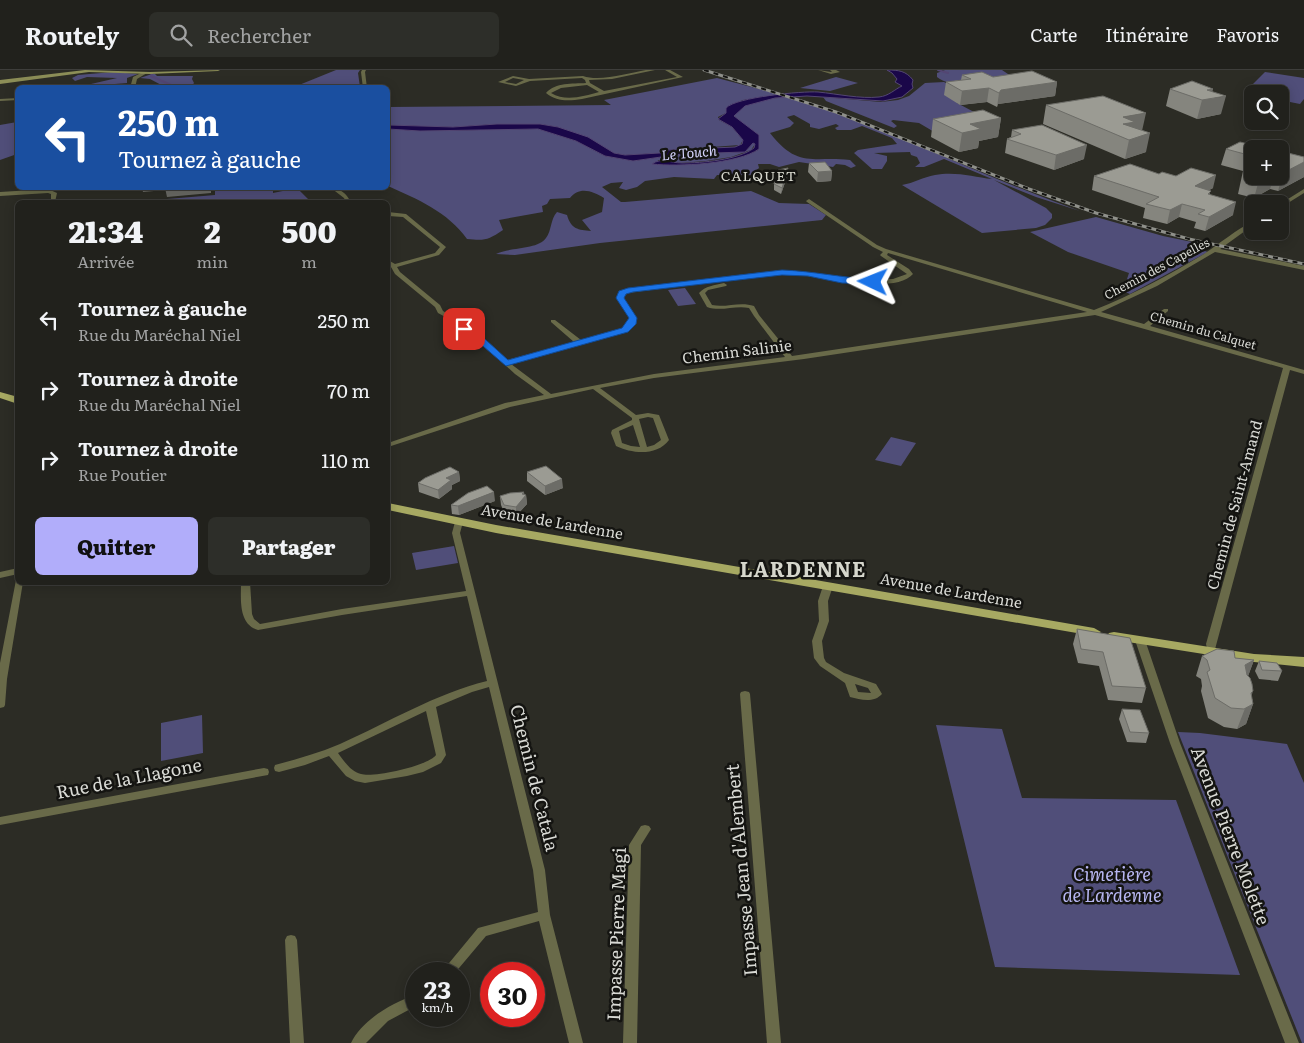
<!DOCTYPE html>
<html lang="fr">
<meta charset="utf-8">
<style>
body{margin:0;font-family:Literata,serif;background:#2d2e29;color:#f1f3f6;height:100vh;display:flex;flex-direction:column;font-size:19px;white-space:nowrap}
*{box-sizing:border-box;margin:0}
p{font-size:16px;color:#a2a3a3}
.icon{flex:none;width:28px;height:28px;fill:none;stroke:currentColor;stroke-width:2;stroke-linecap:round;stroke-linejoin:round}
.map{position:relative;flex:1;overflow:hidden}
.sheet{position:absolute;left:15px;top:130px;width:375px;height:385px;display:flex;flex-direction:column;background:#21211c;border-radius:8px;box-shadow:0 2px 12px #0003,0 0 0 1px #3e3e3b}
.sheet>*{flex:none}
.top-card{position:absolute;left:15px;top:15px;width:375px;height:105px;border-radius:8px;box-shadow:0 2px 12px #0003,0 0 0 1px #3e3e3b;background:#1a4fa0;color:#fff;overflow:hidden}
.buttons{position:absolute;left:1244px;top:15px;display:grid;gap:10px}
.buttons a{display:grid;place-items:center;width:45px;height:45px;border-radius:8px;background:#21211c;box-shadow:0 2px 12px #0003,0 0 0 1px #3e3e3b;font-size:25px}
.speed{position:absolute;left:405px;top:892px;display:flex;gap:10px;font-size:25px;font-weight:700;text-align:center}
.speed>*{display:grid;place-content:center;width:65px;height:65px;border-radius:50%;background:#21211c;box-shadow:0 2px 12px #0003,0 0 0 1px #3e3e3b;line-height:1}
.speed small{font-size:12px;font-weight:400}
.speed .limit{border:8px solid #d22;background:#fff;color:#111}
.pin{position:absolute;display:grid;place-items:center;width:42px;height:42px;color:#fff;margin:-21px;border-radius:10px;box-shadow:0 2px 8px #0006}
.me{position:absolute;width:55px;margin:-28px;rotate:272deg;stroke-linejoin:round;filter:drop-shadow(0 0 4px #0008)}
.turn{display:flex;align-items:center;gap:18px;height:105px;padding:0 20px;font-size:22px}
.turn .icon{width:65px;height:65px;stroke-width:2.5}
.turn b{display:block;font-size:35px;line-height:42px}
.eta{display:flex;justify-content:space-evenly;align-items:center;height:85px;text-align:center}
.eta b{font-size:30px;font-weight:800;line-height:35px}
.button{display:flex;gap:10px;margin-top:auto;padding:10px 20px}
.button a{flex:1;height:58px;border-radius:8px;background:#b1adfa;color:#111;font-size:20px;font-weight:800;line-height:58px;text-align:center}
.button a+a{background:#2d2e29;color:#f1f3f6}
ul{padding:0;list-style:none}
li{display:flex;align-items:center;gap:15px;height:70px;padding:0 20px}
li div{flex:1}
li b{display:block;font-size:19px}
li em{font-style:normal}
header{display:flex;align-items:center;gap:30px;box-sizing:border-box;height:70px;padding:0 25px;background:#21211c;border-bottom:1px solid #3e3e3b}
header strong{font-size:24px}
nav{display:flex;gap:28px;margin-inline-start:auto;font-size:18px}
.search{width:350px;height:45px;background:#2d2e29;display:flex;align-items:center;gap:12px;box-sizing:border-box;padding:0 18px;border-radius:8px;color:#a2a3a3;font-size:19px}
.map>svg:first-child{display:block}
</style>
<header>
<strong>Routely</strong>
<div class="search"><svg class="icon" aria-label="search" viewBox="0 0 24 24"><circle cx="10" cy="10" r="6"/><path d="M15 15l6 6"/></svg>Rechercher</div>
<nav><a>Carte</a><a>Itinéraire</a><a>Favoris</a></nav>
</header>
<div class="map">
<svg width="1304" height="973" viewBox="0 0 1304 973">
<rect width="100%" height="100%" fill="#2c2c25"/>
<path fill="#504e79" d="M336 0H360L358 3 360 17H278L299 15Z
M945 0H1002L1011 6C989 10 957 22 937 7V3Z
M113 2 138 4 127 8V13L78 17 117 8 87 7 75 11 72 8 78 5Z
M1265 2 1304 8V29L1300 34 1280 30V24H1252V26L1243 24Z
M152 4H155L157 6H193L192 9 194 13 191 17H165L150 9 140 8Z
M836 7 858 13 830 21 800 18Z
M717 8 782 25 743 30 727 37 726 43 718 47 719 50 732 57 743 70 740 75 669 80 660 83 625 85 614 83 558 57 540 54H497L453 57 388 55V37L611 35 604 30Z
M944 12 958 19 957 33 974 42 936 63 919 53 893 50 891 51 897 56 894 58 826 31 823 27 881 32 898 30 909 26 925 13Z
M788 27C888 58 981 106 1080 141L1036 127 994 110 1046 138 1052 144V148L1045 155 1036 158 982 163 902 115C914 113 923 107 935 105 955 101 974 107 992 109L944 89 924 97H915L920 93 917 87 911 85 910 82 874 83 887 86V91L882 99H872L854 83 858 80 897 74 892 68 862 56 851 60H837L835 58 839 56 836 54 819 59 810 57V54L794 45 787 47 794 53 790 57 770 63C798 99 813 86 850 90L856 96 851 98 845 95 836 94 833 97 799 92 779 97 770 94H758L759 98 751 105H717L714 109 674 107 645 111 637 117 626 120 619 118 623 112 611 113 602 117 621 132H625L751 121 779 133 809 134 826 145 822 150 600 173 515 185 496 184C509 177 538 180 546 168 552 160 550 150 557 142L567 145C571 159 578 160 591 161L582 150 602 142 604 128C593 121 579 116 570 128L550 129 547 134 542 136 543 142 499 150 503 160C488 170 485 171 467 169 448 142 417 129 388 116V59L420 61 538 59 576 71 605 86 633 91 682 84 745 82 753 73 755 74 751 80 731 87 706 91 679 93 660 90H658L657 95C691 94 727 95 758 80L759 65 738 51 734 45 745 36 767 29Z
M17 52V84L0 90V55Z
M215 118H273V123L297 118 311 132H131L215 125Z
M1096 147 1163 166 1197 173 1192 177 1208 182 1130 224 1123 221 1129 203 1068 182 1030 162Z
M685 218 696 234 678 236 668 220Z
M891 367 916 373 901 396 875 390Z
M454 476 458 493 416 500 412 483Z
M202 645 203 683 161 691V653Z
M936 655 1002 659 1022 728 1176 730 1240 905 995 897Z
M1178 662 1200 663 1287 674 1304 713V973H1302Z"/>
<path fill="#1a0749" stroke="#534673" d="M887 0C899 0 906 1 913 10L912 14 913 18 902 27 883 31 807 26 775 28 745 36 734 46 759 65V79C738 94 678 97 652 94 662 87 670 93 682 93 702 93 738 90 754 78L755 74 753 73 745 82 682 84 633 91 605 86 576 71 538 59 420 61 388 59V55L453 57 497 54H540L558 57 588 67 614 83 625 85 660 83 669 80 735 77 742 74 743 70 732 57 718 49 726 43V38C736 27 802 21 818 22 838 24 860 29 879 27 889 26 895 19 902 16L895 12 897 9 892 3Z"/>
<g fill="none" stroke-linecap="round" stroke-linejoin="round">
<path stroke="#534673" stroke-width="2" d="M938 0 948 3
M152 4 151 6 178 18"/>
<path fill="#696a49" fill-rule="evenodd" d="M362 0H366L365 2 367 18H363L361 2Z
M646 0H655L612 9 589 10 590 13 604 21 677 7 665 0H670L683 7 582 29C569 31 557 32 546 23 556 12 572 14 586 13L585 10 582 8 530 11 516 16 498 12 513 6 529 9 583 6C600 12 629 3 646 0ZM513 8 524 10 516 14 505 12ZM587 15 599 22C584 26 566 32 551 23L561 18Z
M818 0 831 2H832L830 0H836L840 2 831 4Z
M143 2 147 3 137 9 135 18H130L133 7Z
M18 28V30L0 31V29Z
M331 118C339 118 348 124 350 132H346L344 128Z
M48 119 57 123 55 132H51V124L48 123 0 126V122Z
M1304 119V123L1280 138V134Z
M809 129 877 175 886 179 1094 240C1132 225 1169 205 1204 184 1219 174 1237 159 1252 152V156L1220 179 1304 196V200L1215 182 1157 216 1101 242 1144 254 1164 239H1168V241L1150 256 1304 300V304L1290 300 1214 583H1208L1206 574 1283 298 1095 245 804 289 654 308 600 318 636 345 648 343 659 345 669 370C657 386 633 384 616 376L611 363 612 360 632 350V348L593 319 510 337 388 377V373L505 333 544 325 515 304 470 263 457 257 449 249 438 243 435 237 395 204 391 197 388 194V190L395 194 435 183 440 177 403 147 388 146V142L406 144 446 177 439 185 397 197 400 202 440 235 443 241 453 247 461 255 474 261 507 290 574 272 551 252V250H555L581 270 623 259 628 253 630 249 617 227 626 219 782 200 862 210 893 209 907 204 881 186 880 185 883 182 873 177 807 132 806 131ZM888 183 1087 242 792 286 759 245 754 236C740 231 726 238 712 235L705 223 708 220 726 216 727 215 724 213C715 215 705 216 699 223L707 237C721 242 735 235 749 238L754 246 785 287 654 304 551 324 511 294 627 261 633 255 636 249 623 227 628 223C663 218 698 214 734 210 755 207 777 203 798 205 823 207 895 225 913 204L909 199 887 185ZM648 347 653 348 661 370 654 375 647 377 639 349ZM633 355 640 377 631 376 622 373 619 361Z
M459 449 463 452 460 463 545 800 550 845 583 973H569L539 851 486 866 454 904H440L478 858 538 842 533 800 489 617 472 622 436 637 446 685 441 693 423 702 407 706 365 713 355 711 346 706 329 686 305 695 279 702 275 701 274 698 275 695C297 689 319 683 340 674 389 652 435 624 487 611L467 526 342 545 258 560C238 554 241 529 241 512H250L252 544 254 549 260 554 342 539 466 521 452 463 455 452ZM426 641 436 685C428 696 373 708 361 704 351 702 344 691 338 683Z
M18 498V504L0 508V502Z
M16 510H18V512H23L7 609 5 635 4 637 0 638V593Z
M828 513 833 516 828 531 829 551 822 571 824 588 826 592 844 603 876 614 882 624C874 633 861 630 850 627L845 613 820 596 814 588 812 571 819 551 818 531 823 516ZM855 614 868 618 871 623 858 622Z
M1140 567 1145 570 1180 673 1299 973H1285L1170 673 1135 570Z
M745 621 749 622 750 624 781 973H767L740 624 741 622Z
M264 698 268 699 269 702 268 705 0 755V747Z
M645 755 649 756 651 759 641 775 637 973H623L629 775 641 756Z
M291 865 295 866 297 870 304 973H290L285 870 287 866Z
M416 925V936L388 951 366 973H351C362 950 393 932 416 925Z"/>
<path fill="#8c8e57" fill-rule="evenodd" d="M85 0 150 2 220 0 218 1 150 4 89 2 0 14V10Z"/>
<path fill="#a7a962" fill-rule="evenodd" d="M0 322 18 327V334L0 328Z
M388 433 496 455 1094 558 1101 562 1094 566 496 463 388 440Z
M1114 562 1254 584 1304 587V597L1254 592 1109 569 1107 566 1109 563Z"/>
<g stroke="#8f908a" stroke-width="3">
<path id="rail" d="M704 0 836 42 1029 119 1096 143 1189 169 1304 194"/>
</g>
<use href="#rail" stroke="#141411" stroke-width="2" stroke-dasharray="5" stroke-linecap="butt"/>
</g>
<path fill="#85857e" d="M962 5 993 7 1057 12 1055 26 998 34 997 37 987 32 960 35 944 25 946 12 961 10Z
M1170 19H1213L1212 21 1221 44 1197 49 1166 36Z
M1046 35 1142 60 1146 82 1125 89 1043 54Z
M1001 48 998 67 979 71 978 78 959 82 931 67 933 49Z
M1012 60 1084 89 1054 100 1005 83 1007 69 1011 67Z
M1226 79H1252V106H1280V81L1304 87V107L1278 121 1270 119 1254 128 1238 124 1243 101 1221 95Z
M809 93 832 101 831 111 817 112 808 102Z
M788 104 781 124 774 120V114Z
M1094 106 1213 118 1209 120 1210 125 1233 145 1205 161 1194 158 1196 152 1179 147 1167 154 1143 148 1145 138 1092 120Z
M459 402 460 411 452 415V419L439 429 419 422 418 413Z
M527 402 563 418 545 425 527 411Z
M524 422V425H526L527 434 516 446 505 444 501 435 500 426Z
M495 431 459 445 452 444 451 435Z
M1077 559 1146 618 1142 633 1108 630 1099 596 1078 593 1073 574Z
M1202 586 1235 588 1254 590 1248 606 1253 634 1246 654 1237 659 1224 657 1208 648 1201 621 1202 616 1201 609 1196 606Z
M1259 591 1282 601 1278 611 1259 609 1255 601Z
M1122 639 1149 663 1146 673 1127 672 1119 649Z"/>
<path fill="#6c6c67" d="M1057 12 1055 26 998 34 997 37 999 23 1001 20Z
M989 18 987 32 960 35 962 21Z
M1213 19 1210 29 1226 26 1221 44 1197 49 1202 30 1207 20Z
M1146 43 1142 61 1150 63 1146 82 1125 89 1129 70 1119 66 1123 47Z
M1001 48 998 67 979 71 978 78 959 82 962 63 970 54Z
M1087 75 1084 89 1054 100 1056 85Z
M1304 92V107L1278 121 1283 103Z
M788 98V104L781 124 782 118Z
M832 101 831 111 817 112 818 102Z
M1216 105 1213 118 1192 130 1195 116Z
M1266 106H1274L1270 119 1254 128 1259 110Z
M142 118H165V120L143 122Z
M165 118H211V123L167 127Z
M1236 132 1233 145 1205 161 1209 147Z
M1182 134 1179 147 1167 154 1170 140Z
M459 402 460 411 452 415V419L439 429 438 420 446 408Z
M562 409 563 418 545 425V416Z
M494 422 495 431 459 445 458 436Z
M524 422 525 427 526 425 527 434 516 446V437L522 424Z
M1254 590 1247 609 1245 595Z
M1253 621 1248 637 1253 634 1246 654 1237 659 1251 623Z"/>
<path fill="#9b9b93" stroke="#6c6c67" d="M1032 1 1057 12 1001 20 999 23 989 18 962 21 946 12 971 9 962 5 982 2 993 7Z
M1192 11 1213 19 1207 20 1226 26 1202 30 1170 19Z
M1103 26 1146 43 1123 47 1135 52 1123 54 1150 63 1129 70 1046 35Z
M983 40 1001 48 970 54 981 59 962 63 933 49Z
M1042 55 1087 75 1056 85 1007 69 1021 64 1012 60Z
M1240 72 1269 79H1252V86L1226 79Z
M1280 81 1304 87V92L1283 103 1280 102Z
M825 92 832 101 818 102 809 93Z
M1130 94 1159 104 1162 102 1176 106 1191 98 1216 105 1195 116 1211 121 1208 124 1236 132 1209 147 1198 144 1205 140 1182 134 1170 140 1146 134 1159 127 1094 106Z
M1252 94V106H1266L1259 110 1243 106 1252 101 1244 99Z
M788 98 782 118 774 114 778 100Z
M546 396 562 409 545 416 527 402Z
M450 397 459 402 446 408 451 410 438 420 418 413 425 408Z
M487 416 494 422 458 436 451 435 468 423Z
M524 422 522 424 526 425 516 437 504 435 500 426 510 423Z
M1077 559 1130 568 1146 618 1112 616 1103 582 1081 579Z
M1217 579 1234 581 1235 588 1254 590 1245 595 1247 605 1250 608 1252 614 1253 621 1251 623 1253 634 1244 639 1231 638 1215 628 1207 602 1210 600 1207 590 1202 586Z
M1259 591 1277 593 1282 601 1262 600Z
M1122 639 1140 640 1149 663 1130 662Z"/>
<path fill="#1a73e8" stroke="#114b97" d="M782 200C813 201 842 208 873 209L877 212 873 214 842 213 808 206 782 205 633 222 626 224 624 228 637 248 636 254 628 262 506 296 469 264 460 259 464 257 475 260 508 290 622 258 629 248 616 228 619 221 628 218Z"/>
<g text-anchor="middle" stroke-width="5" stroke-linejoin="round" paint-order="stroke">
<g font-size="12" fill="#d9dad5" stroke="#141411">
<text transform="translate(1157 199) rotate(-28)" y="4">Chemin des Capelles</text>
<text transform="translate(1203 261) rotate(16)" y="4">Chemin du Calquet</text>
</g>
<g font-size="14" font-style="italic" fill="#d5d4fd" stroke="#141411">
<text transform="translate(689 83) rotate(-5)" y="5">Le Touch</text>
</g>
<g font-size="14" letter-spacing="1" fill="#d5d6cc" stroke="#141411">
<text x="759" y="111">CALQUET</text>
</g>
<g font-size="15" fill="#d9dad5" stroke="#141411">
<text transform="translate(737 282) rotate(-7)" y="5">Chemin Salinie</text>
<text transform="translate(1235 435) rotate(-75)" y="5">Chemin de Saint-Amand</text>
<text transform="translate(552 452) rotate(10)" y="5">Avenue de Lardenne</text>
<text transform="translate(951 521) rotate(10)" y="5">Avenue de Lardenne</text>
</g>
<g font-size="18" fill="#d9dad5" stroke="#141411">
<text transform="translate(534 708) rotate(76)" y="6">Chemin de Catala</text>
<text transform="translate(129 709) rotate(-11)" y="6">Rue de la Llagone</text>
<text transform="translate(1230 766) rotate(69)" y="6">Avenue Pierre Molette</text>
<text transform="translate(742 800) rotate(-95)" y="6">Impasse Jean d'Alembert</text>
<text transform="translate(617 864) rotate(-88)" y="6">Impasse Pierre Magi</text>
</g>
<g font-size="18" font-style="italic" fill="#b8b7f2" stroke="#141411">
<text x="1112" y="811">Cimetière<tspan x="1112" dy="21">de Lardenne</tspan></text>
</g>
<g font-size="20" font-weight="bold" letter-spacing="1" fill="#d5d6cc" stroke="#141411">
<text x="803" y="507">LARDENNE</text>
</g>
</g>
</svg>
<div class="buttons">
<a><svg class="icon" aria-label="search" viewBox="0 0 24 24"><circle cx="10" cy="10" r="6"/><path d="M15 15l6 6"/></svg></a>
<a>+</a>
<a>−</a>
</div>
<div class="speed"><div>23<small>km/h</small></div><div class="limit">30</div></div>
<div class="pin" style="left:464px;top:259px;background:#d93025"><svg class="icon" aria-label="arrive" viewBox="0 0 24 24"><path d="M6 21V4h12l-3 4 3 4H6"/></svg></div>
<svg class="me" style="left:873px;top:212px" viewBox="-20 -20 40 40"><path d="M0-17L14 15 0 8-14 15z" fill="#1a73e8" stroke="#fff" stroke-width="4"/></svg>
<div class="top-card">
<div class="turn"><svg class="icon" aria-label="left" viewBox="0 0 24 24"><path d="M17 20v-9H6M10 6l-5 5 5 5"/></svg><div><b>250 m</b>Tournez à gauche</div></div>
</div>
<section class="sheet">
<div class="eta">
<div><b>21:34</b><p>Arrivée</p></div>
<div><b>2</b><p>min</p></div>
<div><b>500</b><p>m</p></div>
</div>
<ul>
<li><svg class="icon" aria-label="left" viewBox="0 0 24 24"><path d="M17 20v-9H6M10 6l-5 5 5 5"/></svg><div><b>Tournez à gauche</b><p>Rue du Maréchal Niel</p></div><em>250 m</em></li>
<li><svg class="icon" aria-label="right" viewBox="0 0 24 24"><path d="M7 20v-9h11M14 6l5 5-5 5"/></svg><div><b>Tournez à droite</b><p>Rue du Maréchal Niel</p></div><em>70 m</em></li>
<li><svg class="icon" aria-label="right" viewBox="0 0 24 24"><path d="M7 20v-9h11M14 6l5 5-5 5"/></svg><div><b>Tournez à droite</b><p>Rue Poutier</p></div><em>110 m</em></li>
</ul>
<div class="button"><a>Quitter</a><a>Partager</a></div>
</section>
</div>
